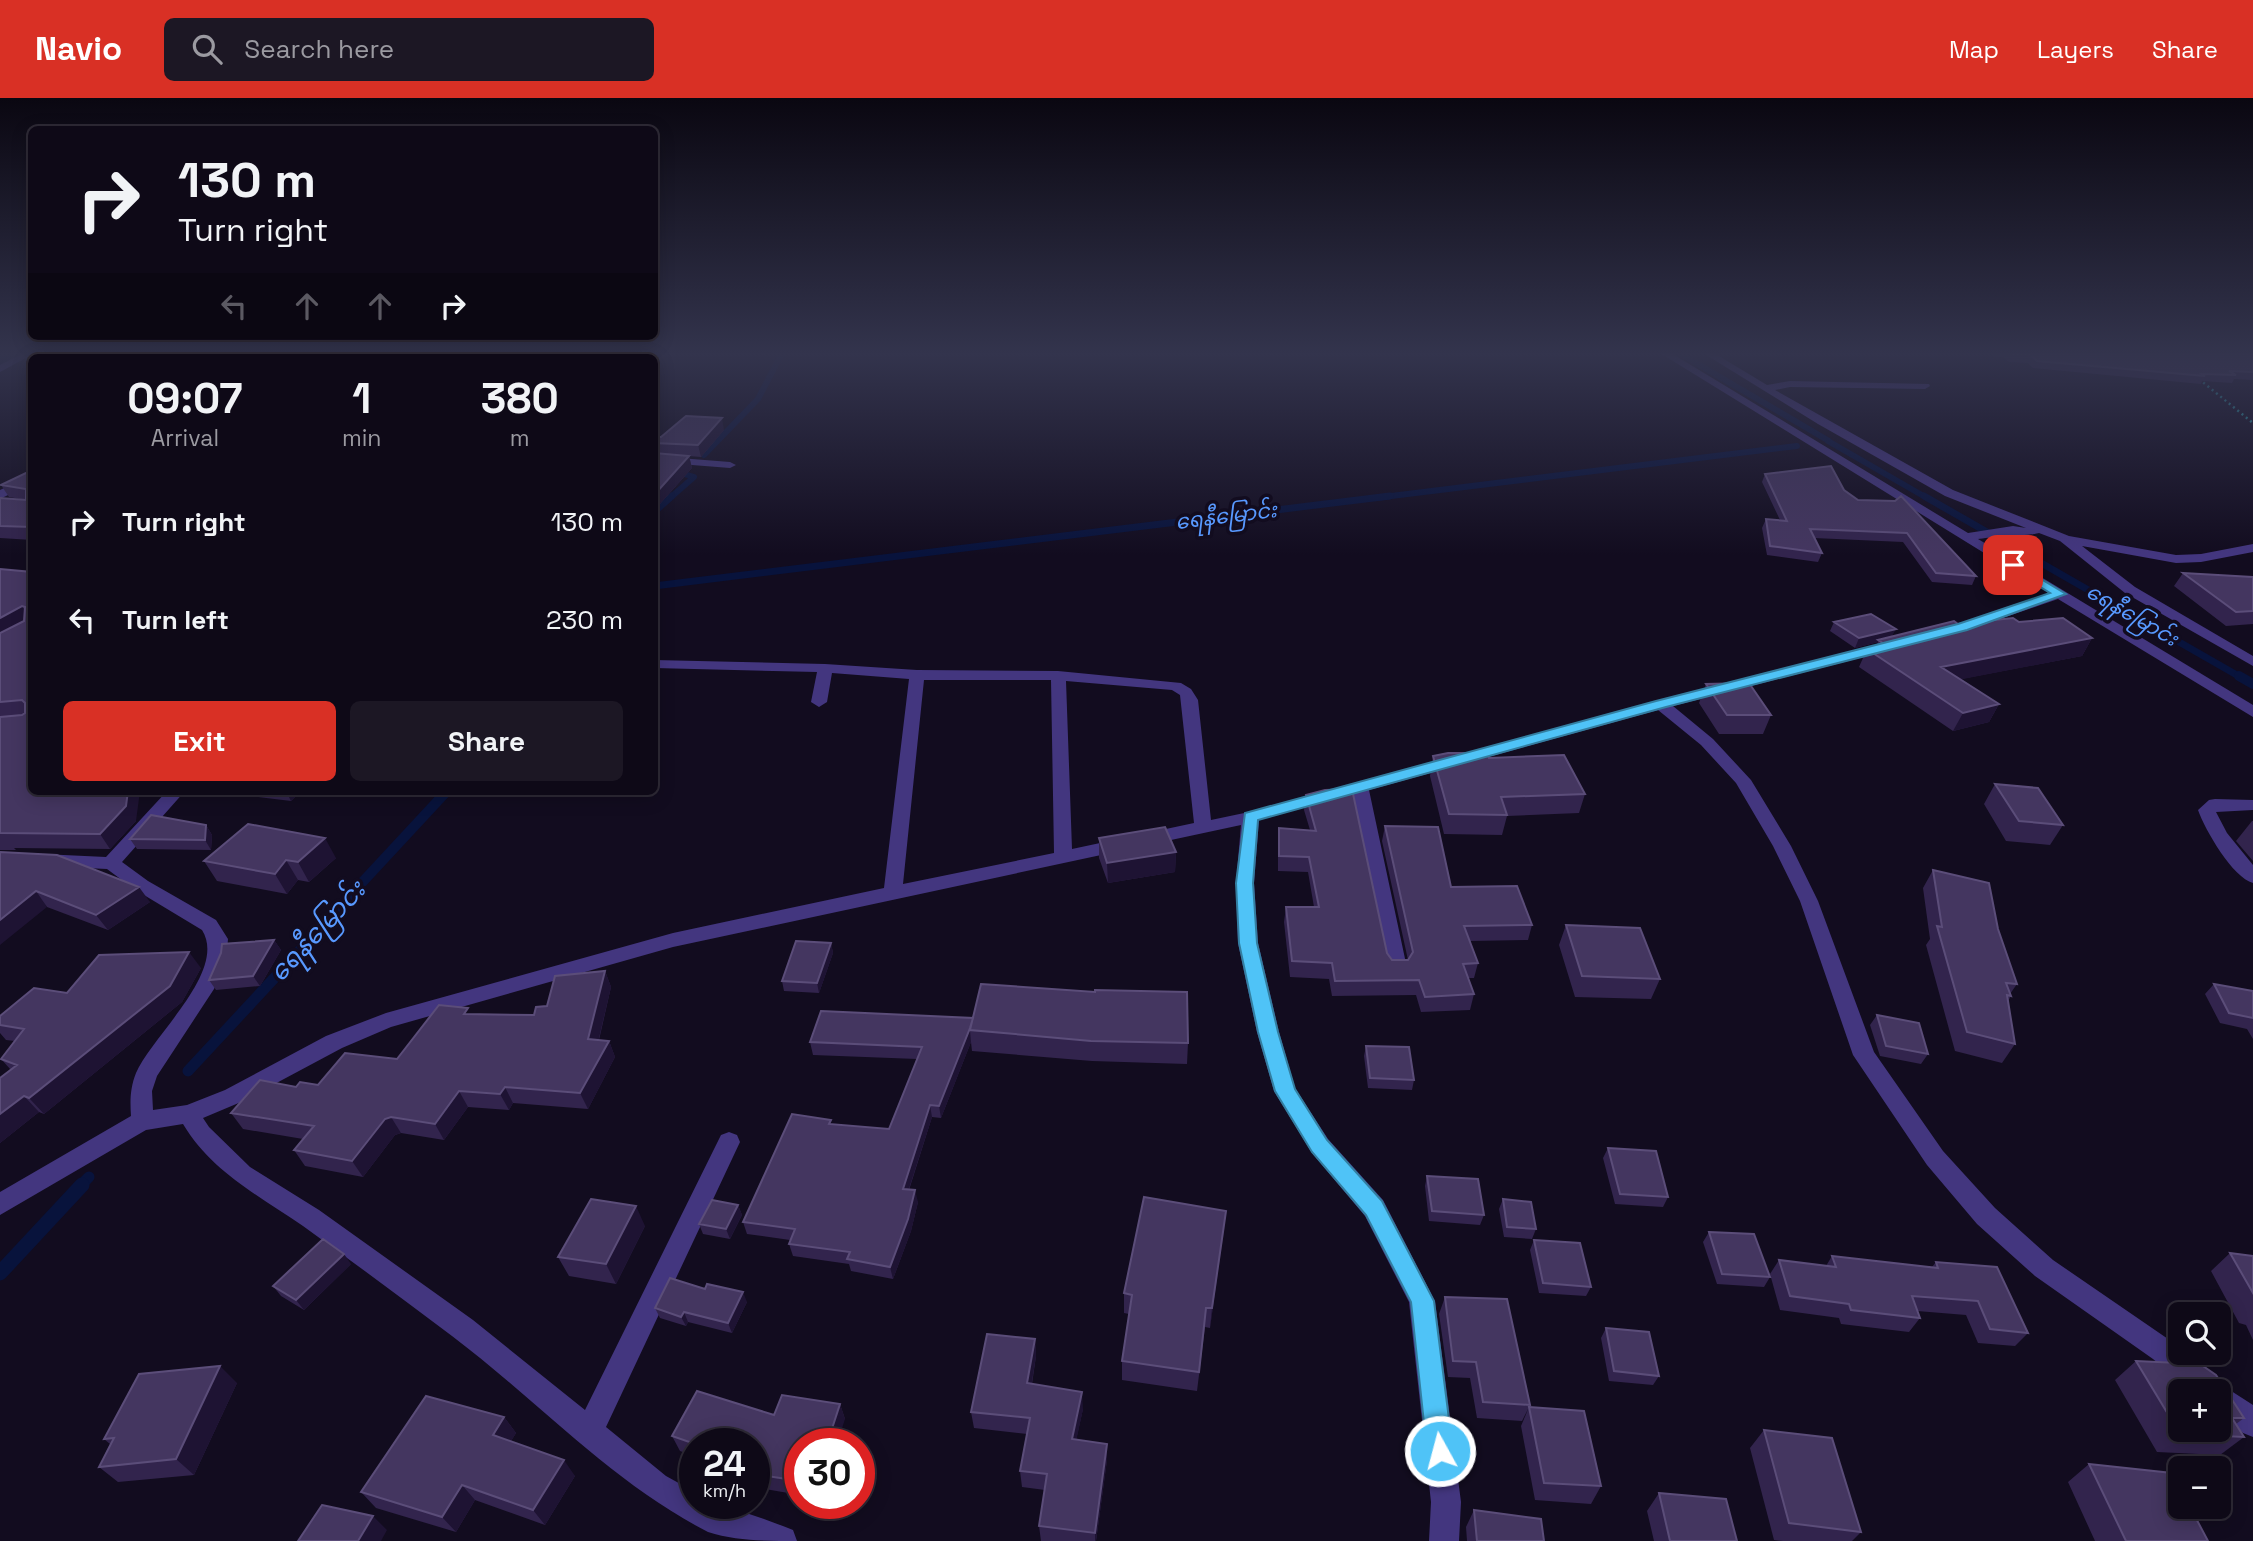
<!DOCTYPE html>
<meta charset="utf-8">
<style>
body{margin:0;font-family:"Space Grotesk","Noto Sans Myanmar",sans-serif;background:#1c1724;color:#f1f3f6;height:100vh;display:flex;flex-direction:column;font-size:26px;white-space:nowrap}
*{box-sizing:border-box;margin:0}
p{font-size:23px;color:#9b9aa1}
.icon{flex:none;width:38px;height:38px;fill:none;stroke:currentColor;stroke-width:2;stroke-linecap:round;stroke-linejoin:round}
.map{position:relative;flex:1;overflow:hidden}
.side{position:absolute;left:28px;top:256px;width:630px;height:441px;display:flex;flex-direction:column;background:#0e0917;border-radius:10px;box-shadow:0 4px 18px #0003,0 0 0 2px #2e2a36}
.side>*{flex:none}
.banner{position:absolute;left:28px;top:28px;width:630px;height:214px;border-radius:10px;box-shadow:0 4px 18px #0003,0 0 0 2px #2e2a36;background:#0e0917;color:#f1f3f6;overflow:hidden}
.buttons{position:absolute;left:2168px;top:1204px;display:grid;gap:14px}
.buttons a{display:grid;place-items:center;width:63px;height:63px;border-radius:10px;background:#0e0917;box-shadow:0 4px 18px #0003,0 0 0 2px #2e2a36;font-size:35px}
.speed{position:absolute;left:679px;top:1330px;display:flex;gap:14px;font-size:35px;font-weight:700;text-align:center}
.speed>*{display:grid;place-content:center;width:91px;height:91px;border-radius:50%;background:#0e0917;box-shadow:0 4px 18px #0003,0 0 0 2px #2e2a36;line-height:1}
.speed small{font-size:18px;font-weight:400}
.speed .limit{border:10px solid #d22;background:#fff;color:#111}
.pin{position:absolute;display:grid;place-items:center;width:60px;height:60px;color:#fff;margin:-30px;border-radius:14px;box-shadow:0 4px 10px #0006}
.me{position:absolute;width:77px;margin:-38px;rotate:353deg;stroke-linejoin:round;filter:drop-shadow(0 0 5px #0008)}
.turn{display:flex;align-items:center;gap:24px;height:147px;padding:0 35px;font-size:32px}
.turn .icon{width:91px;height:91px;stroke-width:2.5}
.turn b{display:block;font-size:49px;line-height:60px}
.lanes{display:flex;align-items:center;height:66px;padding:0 35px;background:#0003;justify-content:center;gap:35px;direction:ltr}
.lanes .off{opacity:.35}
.eta{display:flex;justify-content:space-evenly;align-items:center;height:119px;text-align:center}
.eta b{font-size:42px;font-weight:700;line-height:49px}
.action{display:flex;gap:14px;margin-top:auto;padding:14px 35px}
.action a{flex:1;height:80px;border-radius:10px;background:#d93025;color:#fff;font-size:28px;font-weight:700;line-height:80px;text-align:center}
.action a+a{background:#1c1724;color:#f1f3f6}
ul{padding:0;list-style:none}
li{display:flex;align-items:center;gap:21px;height:98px;padding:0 35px}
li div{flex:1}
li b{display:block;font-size:26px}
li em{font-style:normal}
header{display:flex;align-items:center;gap:42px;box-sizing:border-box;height:98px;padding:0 35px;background:#d93025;color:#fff}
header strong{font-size:33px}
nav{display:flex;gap:38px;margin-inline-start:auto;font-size:24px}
.search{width:490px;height:63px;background:#1c1724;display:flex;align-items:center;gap:18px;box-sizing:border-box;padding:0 24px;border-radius:10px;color:#9b9aa1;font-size:26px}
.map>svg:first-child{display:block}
</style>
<header>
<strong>Navio</strong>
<div class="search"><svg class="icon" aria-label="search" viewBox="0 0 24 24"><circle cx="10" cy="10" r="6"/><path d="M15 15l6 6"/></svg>Search here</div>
<nav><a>Map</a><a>Layers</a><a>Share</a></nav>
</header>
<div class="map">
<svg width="2253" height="1443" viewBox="0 0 2253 1443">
<rect width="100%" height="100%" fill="#120c1f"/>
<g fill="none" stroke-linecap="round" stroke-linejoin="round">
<path stroke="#08133c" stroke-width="6" d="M1679 255 1829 343
M1828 343 1927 400
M704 357 758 301 782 255
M670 400 694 379 681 375 686 372
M1375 400 1797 348"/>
<path stroke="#08133c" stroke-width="7" d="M1924 398 2242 580
M654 414 672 398
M654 488 1390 398"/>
<path stroke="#08133c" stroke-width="10" d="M2239 578 2253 586
M343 805 447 693"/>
<path stroke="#08133c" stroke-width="11" d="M188 973 345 804
M80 1088 89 1079"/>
<path stroke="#08133c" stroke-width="15" d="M0 1175 82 1087"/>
<path fill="#08133c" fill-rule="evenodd" d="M3 255H27L0 271V257Z"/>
<path stroke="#2ba6b1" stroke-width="2.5" stroke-dasharray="2 3.5" stroke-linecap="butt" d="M2199 281 2253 325"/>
<path fill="#43367f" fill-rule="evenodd" d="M23 255H35L0 274V267Z
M248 255H259L255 259H244Z
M1660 255H1671L1968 435 2013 428 2026 430 1945 398 1818 326 1703 255H1714L1767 287 1790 283 1929 286 1930 288 1925 291 1790 289 1775 292 1953 392 2069 438 2176 457 2201 456 2253 446V454L2201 464 2176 465 2082 448 2135 489 2253 558V568L2125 495 2060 443 2039 435C2035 437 1989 439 1978 441L2253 607V619L2058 501 1962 534H1952V528L2049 495Z
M654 358 730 364 736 367 730 370 654 364Z
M32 377V385L0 401V392Z
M1886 545 1891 546 1893 549 1891 552 1673 608 1713 641 1751 682 1791 748 1818 803 1874 954 1943 1053 1995 1110 2053 1162 2171 1243 2180 1250V1255H2186L2223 1283 2225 1289 2253 1307V1339L2243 1335 2219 1315V1293H2192L2153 1261 2035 1178 1977 1126 1927 1067 1853 957 1800 803 1773 748 1736 685 1701 647 1658 612 1369 692 1407 870 1404 875 1397 877 1390 875 1387 870 1353 696 1259 722 1254 785 1258 845 1279 934 1295 990 1328 1041 1383 1102 1435 1203 1461 1404 1459 1443H1429L1431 1404 1409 1204 1365 1118 1312 1055 1274 993 1257 934 1238 845 1236 785 1241 727 673 849 391 929 342 950 241 1004 203 1020 209 1029 250 1069 319 1112 473 1222 585 1312 721 1037 729 1034 737 1037 740 1044 606 1329 666 1378 695 1394V1405C724 1405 765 1421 793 1432L797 1443C767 1443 736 1443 708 1434 612 1385 538 1303 452 1238 403 1201 353 1164 303 1128 259 1098 211 1073 183 1026L146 1032 0 1117V1094L131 1018C130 1003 130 990 136 975 152 938 228 873 202 832L134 791 107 771 0 766V754L106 759 167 693H185L122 764 148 783 216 822 228 841 226 864 214 891 157 978 152 993 153 1012 187 1007 225 992 326 938 386 915 673 835 884 790 909 581 832 575 827 604 819 609 811 604 817 574 654 570V562L825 566 917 572 1058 573 1181 585 1191 591 1198 602 1211 722 1249 714 1656 603ZM924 582H1051L1054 755 903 786ZM1066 583 1172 592 1180 597 1194 725 1072 751Z
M2215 701 2253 702V712L2216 714 2227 735 2253 767V785C2233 780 2205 732 2198 712L2209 702Z"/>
</g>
<path fill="#32244d" d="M1990 255H2253V282L2234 281 2232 285 2202 283 2201 286 2033 270 2028 265 2009 264 2003 259H1994Z
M724 332 701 359 689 358 692 370 659 407H654V339H661Z
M32 372V442L0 440V400L26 402 9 399 1 387Z
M1765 376 1844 392 1858 402 1976 478 1972 487 1932 484 1903 444 1814 440 1822 455 1818 464 1767 457 1762 430 1766 421 1780 422 1762 384Z
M0 471 32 474V693L136 723 110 751 14 750 16 752H0Z
M2183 475 2253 479V526L2226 528 2174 488Z
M1834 524 1892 539 1958 526 2019 524 2092 540 2082 558 1961 581 1999 606 1989 624 1953 633 1859 569 1867 551 1875 549 1878 544 1855 550 1830 533Z
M1706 586 1771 617 1763 636H1719L1699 605Z
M1433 658 1489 660 1585 696 1579 715 1507 718 1502 737 1444 736 1430 678Z
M1995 686 2063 727 2050 747 2006 743 1984 706Z
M208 693H301L291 703Z
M1306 697 1387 855 1392 862H1408L1382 743 1385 728 1451 789 1532 827 1528 842 1470 843 1478 865 1474 880H1468L1474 896 1470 912 1421 914 1416 897 1332 898 1329 881 1290 879 1284 824 1286 809H1314L1308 774 1278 773V745L1279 730 1310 732 1304 712Z
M2252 723H2253V763L2236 743Z
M206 727 212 737 211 752 137 751 130 741Z
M1099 740 1176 754 1175 774 1108 785 1099 760Z
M0 754 150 804 108 832 47 809Z
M336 760 309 784 298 782 287 796 217 783 204 763Z
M1933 772 1998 831 2017 886 2010 896 2011 898 2008 903 2015 946 2002 965 1955 953 1926 847 1930 841 1923 790Z
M1566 827 1660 881 1651 901 1575 899 1559 847Z
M274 842 281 852 260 888 216 892 209 882 221 855Z
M831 845 833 855 819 895 784 893 782 883Z
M201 870 182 904 44 1016 39 1014 0 1045V980L11 972 1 961 15 943 6 942 0 935V918L67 895Z
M605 873 611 889 599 942 609 943 615 959 588 1011 513 1005 509 1012 468 1009 444 1042 401 1035 395 1037 363 1079 305 1068 294 1052 303 1041 243 1031 231 1015 296 989 318 987 397 961 472 916 534 917Z
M2214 886 2253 893V941L2247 931 2220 925 2205 896Z
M821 913 1188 945 1187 966 1092 963 972 953 971 944 941 1020 932 1019 909 1092 918 1104 911 1133 893 1181 851 1173 849 1166 793 1158 789 1146 790 1142 747 1136 743 1124 832 1026 889 1031 917 961 813 957 810 944Z
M1877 917 1928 956 1921 966 1880 958 1870 927Z
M1366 948 1414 982 1412 992 1368 990 1364 958Z
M1608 1050 1668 1099 1663 1109 1615 1106 1603 1060Z
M1427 1078 1484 1117 1480 1127 1429 1123 1425 1088Z
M1503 1101 1536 1131 1532 1141 1504 1139 1499 1111Z
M738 1107 742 1117 730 1141 703 1136 699 1126Z
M1226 1113 1210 1230 1205 1229 1197 1293 1122 1282V1263L1129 1216 1124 1215V1195Z
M645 1128 616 1186 569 1178 558 1159Z
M1709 1134 1770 1179 1764 1189 1717 1186 1703 1144Z
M1534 1142 1591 1189 1586 1198 1539 1195 1530 1152Z
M2230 1155 2253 1158V1242L2246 1227 2239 1225 2211 1173Z
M1832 1158 1932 1169 1936 1164 2028 1235 2015 1248 1978 1245 1966 1217 1917 1213 1920 1220 1909 1234 1841 1226 1839 1220 1780 1212 1770 1176 1779 1162 1826 1168Z
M351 1166 304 1212 281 1198 273 1188Z
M705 1191 747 1204 732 1235 688 1224 686 1228 660 1220 655 1210Z
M1445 1199 1530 1307 1522 1323 1477 1320 1470 1280 1448 1279 1439 1216Z
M1606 1230 1659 1278 1653 1287 1609 1283 1601 1240Z
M1035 1241 1036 1258 1032 1286 1083 1311 1076 1342 1107 1362 1096 1443H1041L1039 1428 1045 1392 1022 1389 1020 1373 1027 1336 974 1330 971 1314Z
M2136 1263 2244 1320 2236 1326 2244 1339 2220 1357 2157 1354 2115 1282Z
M237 1285 194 1377 118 1384 99 1369 110 1346 104 1341Z
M840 1306 845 1321 800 1346V1397L759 1390 754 1379V1346H695V1358L680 1353 672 1338 774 1317Z
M1529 1309 1601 1388 1591 1406 1535 1402 1521 1328Z
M504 1319 516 1335 511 1343 575 1378 545 1427 475 1402 456 1434 376 1410 361 1394Z
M1764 1332 1861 1434 1852 1443H1783L1774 1442 1750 1350Z
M2089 1366 2208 1443H2095L2068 1384Z
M1659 1395 1737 1443H1654L1647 1413Z
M1474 1412 1544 1443H1467L1466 1429Z"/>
<path fill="#1e1333" d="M722 320 724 332 701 359 698 347Z
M689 358 692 370 659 407 656 395Z
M22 508 31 522 0 538V520Z
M1896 531 1891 540 1878 542V544L1855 550 1859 540Z
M2092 540 2082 558 1932 587 1941 569Z
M1999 606 1989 624 1953 633 1963 615Z
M128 693H140L136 723 110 751 100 736Z
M286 693H301L291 703Z
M206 727 212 737 211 752 205 742Z
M325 740 336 760 309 784 298 764Z
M1176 754 1175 774 1108 785 1107 765Z
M286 762 298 782 287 796 275 776Z
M139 789 150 804 108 832 96 817Z
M36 793 47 809 0 847V822Z
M274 842 281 852 260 888 253 878Z
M831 845 833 855 819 895 817 885Z
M189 854 201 870 182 904 44 1016 29 1000Z
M605 873 611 889 595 957 588 941Z
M970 932 971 944 941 1020 939 1008Z
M609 943 615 959 588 1011 580 995Z
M505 989 513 1005 509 1012 500 996Z
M459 993 468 1009 444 1042 435 1026Z
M24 998 39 1014 0 1045V1016Z
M930 1007 932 1019 905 1103 903 1091Z
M391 1019 401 1035 395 1037 363 1079 352 1063 385 1021Z
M915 1092 918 1104 911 1133 893 1181 890 1169Z
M738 1107 742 1117 730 1141 726 1131Z
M636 1108 645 1128 616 1186 606 1166Z
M1226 1113 1224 1133 1210 1230 1212 1210Z
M344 1156 351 1166 304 1212 296 1202Z
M743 1194 747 1204 732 1235 728 1225Z
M684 1214 688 1224 686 1228 681 1219Z
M1035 1241 1036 1258 1029 1302 1027 1285Z
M220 1268 237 1285 194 1377 176 1361Z
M1082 1294 1083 1311 1073 1358 1072 1341Z
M840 1306 845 1321 837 1346H827Z
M504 1319 516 1335 505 1353 493 1337Z
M1107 1346V1362L1096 1443H1095V1435Z
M564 1362 575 1378 545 1427 533 1412Z
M462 1387 475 1402 456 1434 442 1419Z
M373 1418 387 1432 381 1443H358Z"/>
<path fill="#443660" stroke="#5b4d79" stroke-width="2" fill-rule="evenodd" d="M257 255H328L326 256 354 259H250Z
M2011 255H2253V274L2229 273 2236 277 2202 276 2205 278 2037 263 2031 257 2012 256Z
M686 318 722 320 698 347 654 345V339H661Z
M654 355 689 358 656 395H654Z
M1831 368 1844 392 1858 402 1895 403 1901 398 1976 478 1936 475 1907 435 1810 431 1822 455 1770 448 1766 421 1787 423 1765 376Z
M32 372V429L0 428V400L26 402V391L1 387Z
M0 471 32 474V693H128L126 708 100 736 0 735V619L22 617 25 615V605L22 602 0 604V535L24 523 25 509 22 508 0 520Z
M2183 475 2253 479V513L2236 514Z
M1871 516 1896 531 1859 540 1834 524Z
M2013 520 2019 524 2063 520 2092 540 1941 569 1999 606 1963 615 1867 551 1886 547 1878 542 1954 523 1958 526Z
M1749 585 1771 617H1727L1706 586Z
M1448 655H1487L1489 660 1564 657 1585 696 1501 699 1507 717 1449 716 1433 658Z
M1995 686 2038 690 2063 727 2019 723Z
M1352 691 1387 855 1392 862H1408L1413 854 1385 728 1438 729 1451 789 1517 788 1532 827 1464 828 1478 865 1463 866 1474 896 1425 899 1419 882 1335 883 1332 865 1292 863 1286 809H1319L1309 759 1279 758V730L1316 733 1306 697 1325 692Z
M151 717 206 727 205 742 130 741Z
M248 726 325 740 298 764 286 762 275 776 204 763Z
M1165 729 1176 754 1107 765 1099 740Z
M0 754 57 757 139 789 96 817 36 793 0 822Z
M1933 772 1989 785 1998 831 2017 886 2006 885 2011 898 2007 897 2015 946 1967 934 1937 828 1942 829Z
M1566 827 1640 830 1660 881 1582 878Z
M274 842 253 878 209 882 221 855 222 846Z
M796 843 831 845 817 885 782 883Z
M189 854 170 888 29 1000 24 998 0 1016V980L17 967 1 961 24 931 0 927V918L34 890 67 895 99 857Z
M605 873 588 941 609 943 580 995 505 989 500 996 459 993 435 1026 391 1019 385 1021 352 1063 294 1052 314 1028 231 1015 260 982 296 989 300 984 318 987 345 955 397 961 439 907 468 910 464 916 534 917 536 909 547 908 555 878Z
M981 886 1095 894V892L1187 894 1188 945 1091 943 970 932Z
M2214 886 2253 893V920L2229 915Z
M821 913 973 920 970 930 939 1008 930 1007 903 1091 915 1092 908 1121 890 1169 847 1161 850 1154 789 1146 795 1131 743 1124 792 1016 831 1022 829 1026 889 1031 922 949 810 944Z
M1877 917 1919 925 1928 956 1886 948Z
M1366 948 1409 949 1414 982 1370 980Z
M1608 1050 1656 1053 1668 1099 1620 1096Z
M1427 1078 1478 1081 1484 1117 1432 1113Z
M1144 1099 1226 1113 1212 1210H1206L1199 1274 1122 1263 1132 1197 1124 1195Z
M591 1101 636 1108 606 1166 558 1159Z
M1503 1101 1531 1104 1536 1131 1507 1129Z
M712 1102 738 1107 726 1131 699 1126Z
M1709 1134 1754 1136 1770 1179 1722 1176Z
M323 1141 344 1156 296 1202 273 1188Z
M1534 1142 1580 1145 1591 1189 1543 1185Z
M2230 1155 2253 1158V1195Z
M1832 1158 1938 1170 1936 1164 1997 1169 2028 1235 1990 1231 1978 1203 1912 1198 1920 1220 1851 1212 1849 1206 1790 1198 1779 1162 1836 1169Z
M670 1180 705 1191 707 1186 743 1194 728 1225 684 1214 681 1219 655 1210Z
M1445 1199 1507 1201 1530 1307 1483 1304 1476 1264 1453 1263Z
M1606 1230 1649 1234 1659 1278 1614 1273Z
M987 1236 1035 1241 1027 1285 1082 1294 1072 1341 1107 1346 1095 1435 1039 1428 1047 1376 1020 1373 1030 1320 971 1314Z
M2136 1263 2200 1266 2216 1277 2244 1320H2232L2244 1339 2180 1336ZM2180 1293H2219V1332H2180Z
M220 1268 176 1361 99 1369 114 1340 104 1341 139 1276Z
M697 1293 774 1317 782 1297 840 1306 827 1346H800V1383L754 1376V1371L756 1366 754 1365V1346H695L672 1338Z
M426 1298 504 1319 493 1337 564 1362 533 1412 462 1387 442 1419 361 1394Z
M1529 1309 1584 1313 1601 1388 1544 1385Z
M1764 1332 1832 1340 1861 1434 1789 1425Z
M2089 1366 2172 1375 2180 1391V1409H2190L2208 1443H2126Z
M1659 1395 1726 1401 1737 1443H1670Z
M322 1407 373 1418 358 1443H298Z
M1474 1412 1541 1421 1544 1443H1477Z"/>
<linearGradient id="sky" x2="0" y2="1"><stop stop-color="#0a0711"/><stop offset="0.56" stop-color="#33344d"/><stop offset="1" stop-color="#33344d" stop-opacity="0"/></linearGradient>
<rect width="2253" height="457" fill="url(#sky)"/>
<path fill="#4fc3f7" stroke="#337fa1" stroke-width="2" d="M2013 464 2066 496 1967 532 1666 609 1258 722 1253 785 1257 845 1278 934 1295 991 1327 1042 1382 1103 1434 1203 1453 1353 1449 1363 1440 1366 1431 1363 1427 1353 1411 1204 1366 1117 1312 1054 1275 993 1258 934 1239 845 1236 785 1245 715 1656 603 1958 526 2050 495 2009 470 2007 467Z"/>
<g text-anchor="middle" stroke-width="7" stroke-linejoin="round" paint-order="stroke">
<g font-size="21" font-style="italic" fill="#5899ff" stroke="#120c1f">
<text transform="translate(1226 418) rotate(-7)" y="7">ရေနီမြောင်း</text>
<text transform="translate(2132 517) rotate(30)" y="7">ရေနီမြောင်း</text>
</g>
<g font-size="26" font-style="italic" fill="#5899ff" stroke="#120c1f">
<text transform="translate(317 833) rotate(-47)" y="9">ရေနီမြောင်း</text>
</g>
</g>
</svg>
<div class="buttons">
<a><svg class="icon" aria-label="search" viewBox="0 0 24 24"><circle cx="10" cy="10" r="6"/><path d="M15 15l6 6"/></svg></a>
<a>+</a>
<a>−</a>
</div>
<div class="speed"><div>24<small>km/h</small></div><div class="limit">30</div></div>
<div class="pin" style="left:2013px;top:467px;background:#d93025"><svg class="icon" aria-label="arrive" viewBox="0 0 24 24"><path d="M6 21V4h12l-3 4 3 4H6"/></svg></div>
<svg class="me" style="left:1440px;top:1353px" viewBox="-20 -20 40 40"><circle r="17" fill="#4fc3f7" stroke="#fff" stroke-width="3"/><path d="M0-11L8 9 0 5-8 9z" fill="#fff"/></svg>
<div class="banner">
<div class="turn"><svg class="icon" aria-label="right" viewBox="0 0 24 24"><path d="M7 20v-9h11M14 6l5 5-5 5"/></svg><div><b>130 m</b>Turn right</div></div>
<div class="lanes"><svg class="icon off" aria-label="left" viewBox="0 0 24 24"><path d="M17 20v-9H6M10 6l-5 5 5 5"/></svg><svg class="icon off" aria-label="ahead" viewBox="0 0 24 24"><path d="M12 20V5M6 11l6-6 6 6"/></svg><svg class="icon off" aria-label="ahead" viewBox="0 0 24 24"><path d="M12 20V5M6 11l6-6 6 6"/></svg><svg class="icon" aria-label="right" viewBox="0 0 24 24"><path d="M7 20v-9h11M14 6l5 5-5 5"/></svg></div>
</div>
<section class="side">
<div class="eta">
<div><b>09:07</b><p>Arrival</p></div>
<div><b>1</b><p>min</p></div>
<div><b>380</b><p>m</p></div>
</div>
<ul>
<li><svg class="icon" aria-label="right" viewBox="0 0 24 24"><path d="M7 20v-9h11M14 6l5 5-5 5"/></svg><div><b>Turn right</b></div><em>130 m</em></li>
<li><svg class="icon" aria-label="left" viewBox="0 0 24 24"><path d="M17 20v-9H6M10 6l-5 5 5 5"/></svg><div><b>Turn left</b></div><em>230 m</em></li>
</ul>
<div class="action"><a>Exit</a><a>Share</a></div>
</section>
</div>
